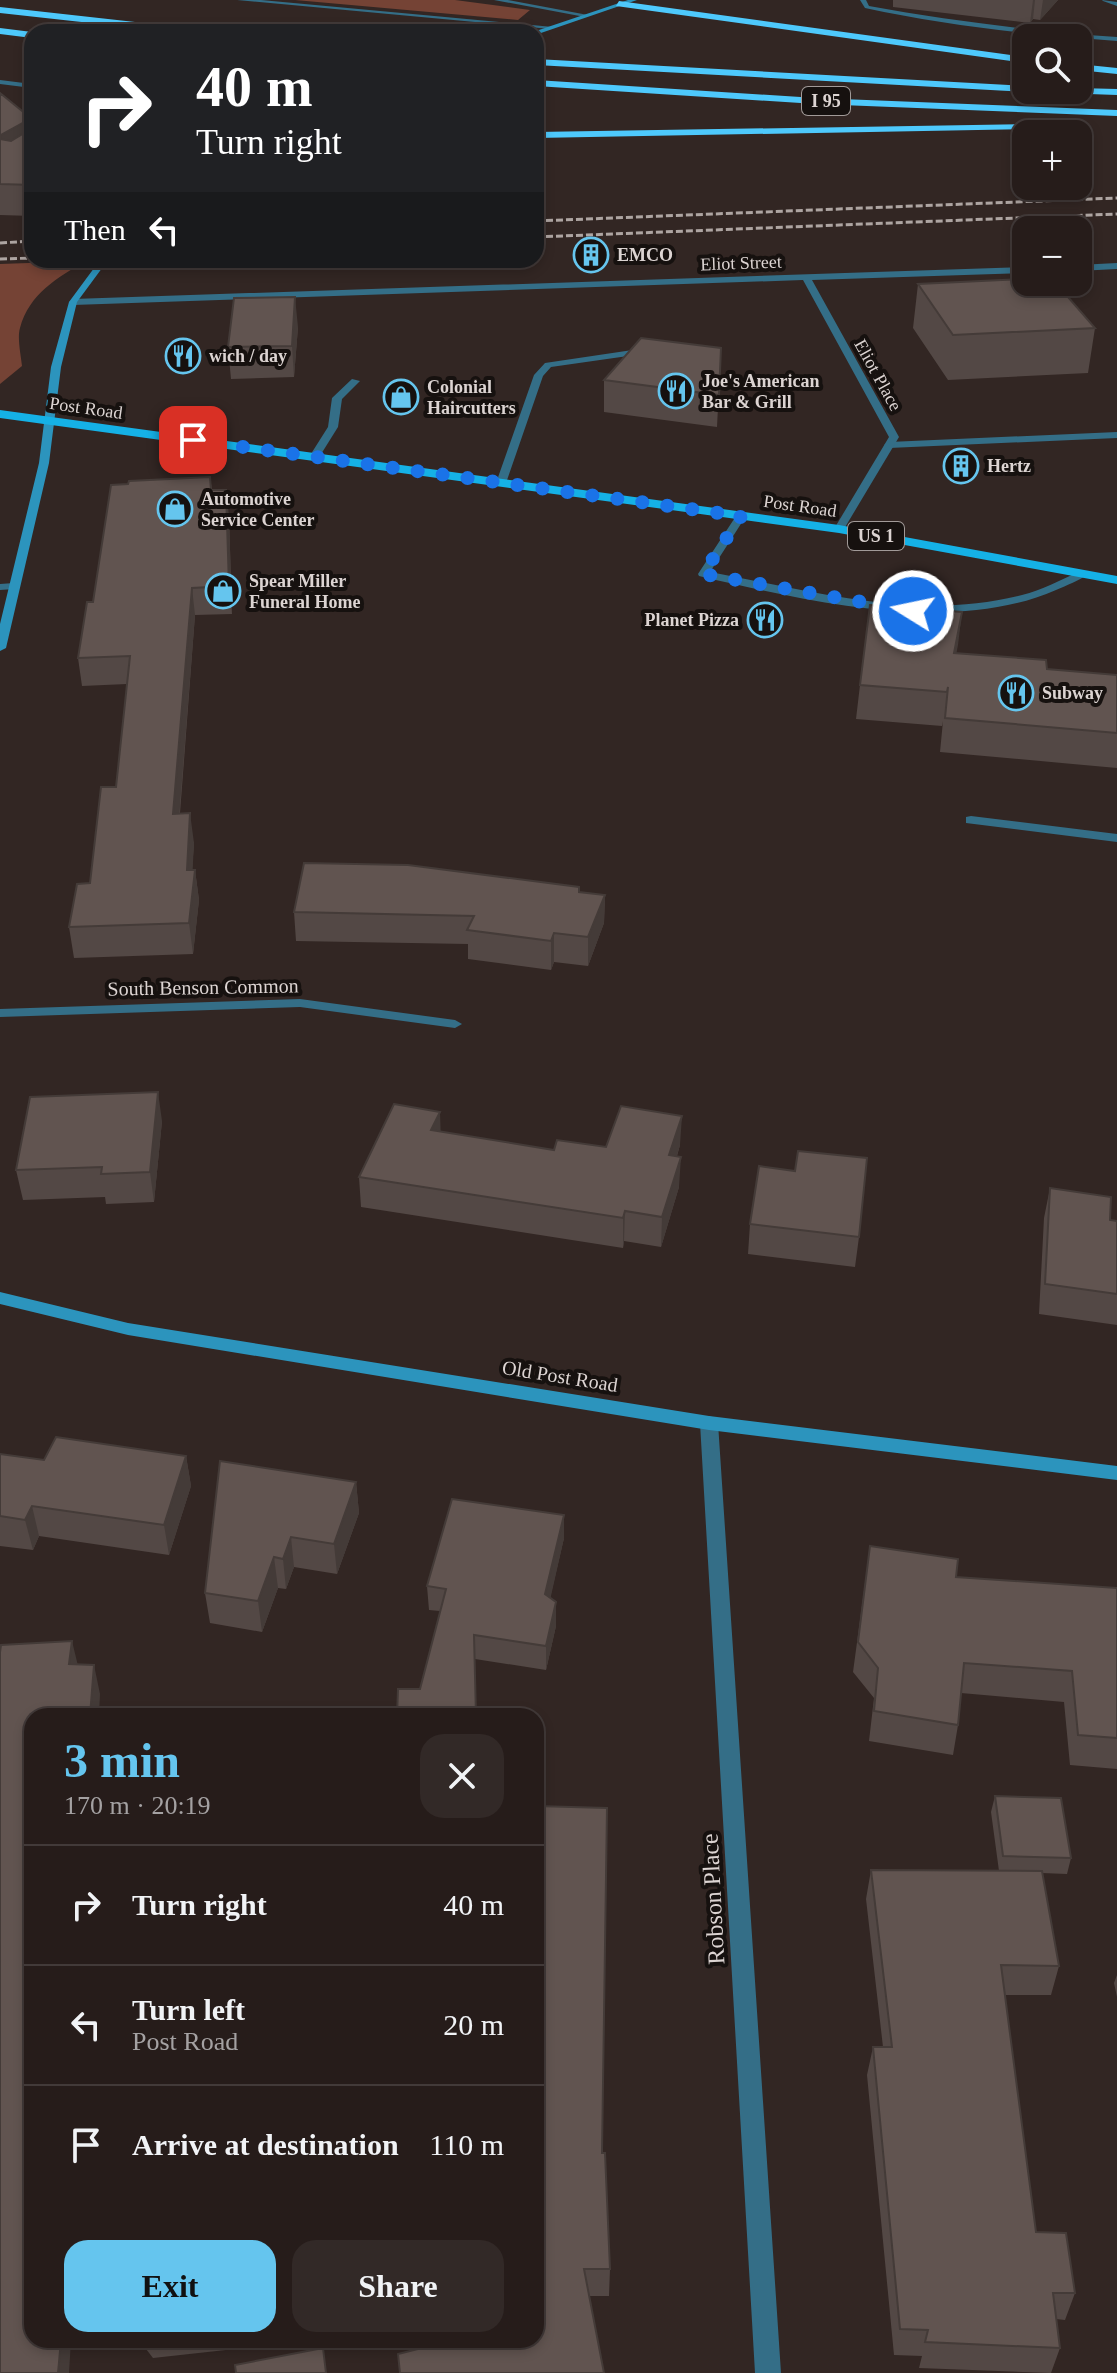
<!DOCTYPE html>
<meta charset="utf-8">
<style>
body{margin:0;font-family:"Times New Roman",serif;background:#322927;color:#f1f3f6;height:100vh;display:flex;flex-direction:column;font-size:30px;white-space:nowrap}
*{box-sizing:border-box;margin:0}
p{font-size:26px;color:#a4a1a2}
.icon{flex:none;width:44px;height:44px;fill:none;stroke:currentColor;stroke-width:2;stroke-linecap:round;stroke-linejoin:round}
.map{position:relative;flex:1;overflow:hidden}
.side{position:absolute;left:24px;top:1708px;width:520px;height:640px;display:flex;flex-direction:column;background:#261c1a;border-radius:24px;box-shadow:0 4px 12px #0003,0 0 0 2px #423a39}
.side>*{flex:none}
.banner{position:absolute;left:24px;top:24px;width:520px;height:244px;border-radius:24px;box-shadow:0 4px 12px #0003,0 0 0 2px #423a39;background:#202124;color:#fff;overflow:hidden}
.buttons{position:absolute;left:1012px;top:24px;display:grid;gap:16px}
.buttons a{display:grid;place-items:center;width:80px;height:80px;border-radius:16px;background:#261c1a;box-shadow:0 4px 12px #0003,0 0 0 2px #423a39;font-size:40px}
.pin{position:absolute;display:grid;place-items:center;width:68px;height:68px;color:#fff;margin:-34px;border-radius:16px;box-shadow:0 4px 12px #0006}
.me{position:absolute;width:88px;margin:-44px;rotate:280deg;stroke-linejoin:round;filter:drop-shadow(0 0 6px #0008)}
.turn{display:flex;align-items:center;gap:28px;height:168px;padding:0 40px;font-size:36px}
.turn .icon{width:104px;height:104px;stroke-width:2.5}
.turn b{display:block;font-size:56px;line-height:68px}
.then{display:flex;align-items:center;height:76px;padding:0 40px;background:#0003;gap:16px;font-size:30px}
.round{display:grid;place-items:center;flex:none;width:84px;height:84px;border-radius:24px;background:#322927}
.head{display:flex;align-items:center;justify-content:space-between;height:136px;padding:0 40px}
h1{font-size:48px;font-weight:700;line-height:60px;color:#65c5ee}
.action{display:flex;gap:16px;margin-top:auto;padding:16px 40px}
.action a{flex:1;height:92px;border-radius:24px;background:#65c5ee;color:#111;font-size:32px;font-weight:700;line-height:92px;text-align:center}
.action a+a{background:#322927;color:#f1f3f6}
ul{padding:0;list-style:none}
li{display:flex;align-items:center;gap:24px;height:120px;padding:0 40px;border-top:2px solid #423a39}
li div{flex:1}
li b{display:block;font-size:30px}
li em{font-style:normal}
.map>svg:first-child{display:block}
</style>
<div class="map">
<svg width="1117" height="2373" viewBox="0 0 1117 2373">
<rect width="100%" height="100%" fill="#322623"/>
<path fill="#754335" d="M295 0H455L530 10 518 20Z
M86 261C58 277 29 294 20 328 17 338 21 355 22 366L0 384V264Z"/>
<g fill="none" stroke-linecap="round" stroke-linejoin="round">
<path fill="#346e87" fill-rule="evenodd" d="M860 0H866L869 6C951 21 1034 31 1117 37V41C1033 35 948 26 865 8Z
M1102 0 1117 2V6L1103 1Z
M646 348 649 349V353L551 367 543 376 506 483 497 485 496 483 534 375 545 363Z
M352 379 360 381 342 399 338 427 318 459H310L309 457 328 427 332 398Z
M1117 432V438L889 448 884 445 889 442Z
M741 513 746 516 710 572C812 591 919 622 1022 595 1042 590 1060 580 1079 572L1088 574C1079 581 1067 585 1056 590 951 636 806 601 699 576L698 574 736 516Z
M0 584 14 583 20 586 14 589 0 590Z
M971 816 1117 834V842L966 823V817Z"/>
<path fill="#346e87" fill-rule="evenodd" d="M237 0H261L553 27 550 29Z
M494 0H508L588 15 585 17Z
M0 80 32 84V88L0 84Z
M1117 263V269L1078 271V265Z
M1026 267V273L812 280 899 437 844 529 839 532 834 529 889 437 803 280 73 305 69 302 73 299Z
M300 999 455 1020 462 1024 455 1028 300 1007 0 1017V1009Z
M709 1416 715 1418 718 1423 781 2373H755L700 1423 703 1418Z"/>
<path fill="#2c94bd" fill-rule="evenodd" d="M628 0H637L538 34 533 32Z
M100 260H108L77 302 61 367 49 463 6 648 0 651V624L39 463 51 367 69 302Z
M0 1292 128 1323 709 1416 1117 1466V1480L709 1430 128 1335 0 1304Z"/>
<path fill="#15b1e6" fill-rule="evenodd" d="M0 410 839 525 1117 576V584L839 533 0 418Z"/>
<path fill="#4ec9fc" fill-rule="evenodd" d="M619 1 1026 57V63L616 6Z
M0 7 198 29 203 32H172L0 13Z
M0 28 32 32V38L0 34Z
M536 59 1026 86V90H1031L1026 92 536 65Z
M1078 64 1117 68V74L1078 70Z
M536 80 816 98 1117 110V116L816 104 536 86Z
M1078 88 1117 89V95L1060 93 1055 90H1078Z
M1037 124 1038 126 1033 129 536 138V132Z"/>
<path stroke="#aea5a2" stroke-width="3" stroke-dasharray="7 3" stroke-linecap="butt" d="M536 221 1117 198
M536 237 1117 214
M0 243 32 241
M0 259 32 258"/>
</g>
<path fill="#534845" d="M893 0H1058L1040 20 1033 19 1030 23 893 7Z
M0 93 32 119V216L0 215Z
M918 284 1095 328 1088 373 948 380 913 328Z
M298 327 294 377 231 379 228 347Z
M721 348 717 427 604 412V380Z
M210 477 212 490 229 516 232 614 195 615 180 813 194 843 192 870H195L199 900 193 954 74 958 69 927 90 883 116 787 127 684 82 686 78 658 93 602Z
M956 653 1047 669 1117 675V768L940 752 943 721 942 726 856 719 860 685Z
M579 892 605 895 604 923 588 966 554 962 551 970 468 959V944L296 941 294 912Z
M162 1121 154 1202 106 1204 105 1197 23 1200 16 1170Z
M441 1132 554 1150 606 1147 680 1145 677 1156 679 1187 661 1247 624 1241 623 1248 361 1207 359 1177Z
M1050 1188 1110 1220 1117 1221V1325L1039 1314 1044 1218Z
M750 1224 859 1237 855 1267 748 1254Z
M0 1454 44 1460 186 1456 191 1486 169 1555 39 1536 33 1550 0 1546Z
M356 1482 359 1513 337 1574 294 1567 286 1589 278 1588 262 1632 210 1623 205 1593Z
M564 1538 550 1598 556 1626 546 1670 475 1659 420 1689 440 1611 429 1610 427 1586Z
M870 1546 956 1577 1117 1588V1769L1070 1765 1064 1702 961 1693 958 1725 953 1755 869 1741 874 1698 853 1672Z
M995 1796 1071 1858 1067 1874 1042 1873 1059 1966 1051 1995H1005L1036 2232 1075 2293 1065 2320 1056 2319 1060 2348 1051 2373 919 2368 922 2356 894 2355 867 2075 873 2047H883L866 1899 871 1870 999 1871 991 1812Z
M1117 1975V1997L1114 1983Z
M602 2153 610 2269 609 2296H589L426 2347Z
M139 2340H235V2349L153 2358Z"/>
<path fill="#443b38" d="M1033 0H1035L1033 19 1030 23Z
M1043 0H1058L1040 20Z
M28 120 32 146 0 140 1 135Z
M295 297 298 327 294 377 292 346Z
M226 490 229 516 232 614 229 586Z
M192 588 195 615 177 844 173 814Z
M962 612 958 645 950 686 954 653Z
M190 813 194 843 191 901 187 870Z
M195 870 199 900 193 954 189 923Z
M605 895 604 923 588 966V937Z
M554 933V962L551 970V941Z
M158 1092 162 1121 154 1202 150 1172Z
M440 1112 441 1141 431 1130Z
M682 1116 680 1145 668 1185 669 1155Z
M681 1157 679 1187 661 1247 662 1217Z
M625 1211 624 1241 623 1248V1218Z
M186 1456 191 1486 169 1555 164 1525Z
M356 1482 359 1513 337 1574 334 1544Z
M32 1506 39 1536 33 1550 25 1520Z
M564 1515V1538L546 1618 545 1594Z
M291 1537 294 1567 286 1589 283 1559Z
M274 1557 278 1588 262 1632 258 1601Z
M556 1602V1626L546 1670V1646Z
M72 1641 79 1670 69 1664Z
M94 1665 100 1694 99 1716H90Z
M61 2340H71L69 2373H58Z"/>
<path fill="#615450" stroke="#443b38" stroke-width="2" d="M0 93 32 119V185L0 184V139L11 141 29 130 28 120 1 135 0 138Z
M1026 279V282H1055L1095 328 953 335 918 284Z
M295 297 292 346 228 347 234 298Z
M641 338 721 348 719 395 604 380Z
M210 477 211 490H226L229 586 192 588 173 814 190 813 187 870H195L189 923 69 927 77 884 90 883 101 787H116L130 656 78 658 87 602H93L111 485 128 484 129 481Z
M870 605 962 612 954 653 1046 660 1047 669 1117 675V733L945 718 948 687 947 692 860 685Z
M304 863 408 865 579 887V892L605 895 588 937 554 933 551 941 467 930 474 916 294 912Z
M158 1092 150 1172 101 1174 102 1167 16 1170 30 1097Z
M394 1104 440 1112 431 1130 554 1150 557 1140 606 1147 621 1106 682 1116 669 1155 681 1157 662 1217 625 1211 623 1218 359 1177Z
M798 1151 867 1158 859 1237 750 1224 759 1166 795 1171Z
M1050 1188 1111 1197 1110 1220 1117 1221V1294L1045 1284Z
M56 1437 186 1456 164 1525 32 1506 25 1520 0 1516V1454L44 1460Z
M220 1461 356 1482 334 1544 291 1537 283 1559 274 1557 258 1601 205 1593Z
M452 1499 564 1515 545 1594 556 1602 546 1646 474 1635 476 1716H397L398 1689H420L446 1589 427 1586Z
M870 1546 958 1559 956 1577 1117 1588V1738L1078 1735 1072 1671 964 1663 958 1725 874 1711 878 1668 858 1642Z
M72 1641 69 1664 94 1665 90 1716H32V2222L30 2250H32V2340H61L58 2373H0V1652L1 1645Z
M995 1796 1061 1798 1071 1858 1003 1856Z
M536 1806 607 1808 602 2153H605L610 2269H584L604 2373H400L398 2354 426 2347 427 2340H536Z
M871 1870 1042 1871 1059 1966 1001 1965 1036 2232 1066 2233 1075 2293H1053L1060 2348 925 2342 928 2330 900 2329 873 2047H892Z
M323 2348 326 2373H236L235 2365Z"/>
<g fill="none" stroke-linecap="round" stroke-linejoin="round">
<path stroke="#1a73e8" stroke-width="14" stroke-dasharray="0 25.2" d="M193 440 741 516 703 574 913 611"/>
</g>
<defs>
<g id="building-ring" transform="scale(1.8)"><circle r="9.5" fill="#16110f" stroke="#65c5ee" stroke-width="1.5"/><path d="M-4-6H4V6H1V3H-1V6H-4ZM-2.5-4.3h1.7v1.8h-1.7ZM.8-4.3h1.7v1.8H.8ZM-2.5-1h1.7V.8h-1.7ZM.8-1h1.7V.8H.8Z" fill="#65c5ee"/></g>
<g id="restaurant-ring" transform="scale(1.8)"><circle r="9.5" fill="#16110f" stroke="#65c5ee" stroke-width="1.5"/><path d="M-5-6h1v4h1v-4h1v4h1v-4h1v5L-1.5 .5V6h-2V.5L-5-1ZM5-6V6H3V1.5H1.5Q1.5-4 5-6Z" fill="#65c5ee"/></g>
<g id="shop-ring" transform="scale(1.8)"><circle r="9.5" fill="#16110f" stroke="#65c5ee" stroke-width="1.5"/><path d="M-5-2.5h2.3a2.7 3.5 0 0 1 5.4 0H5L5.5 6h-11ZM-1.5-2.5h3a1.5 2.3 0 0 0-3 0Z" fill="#65c5ee"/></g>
</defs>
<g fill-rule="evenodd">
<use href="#building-ring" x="591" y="255"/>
<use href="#restaurant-ring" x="183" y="356"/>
<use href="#restaurant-ring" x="676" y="391"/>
<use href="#shop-ring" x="401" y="397"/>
<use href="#building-ring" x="961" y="466"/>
<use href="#shop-ring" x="175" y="509"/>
<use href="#shop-ring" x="223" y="591"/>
<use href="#restaurant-ring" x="765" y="620"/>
<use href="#restaurant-ring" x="1016" y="693"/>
</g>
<g text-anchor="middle" stroke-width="8" stroke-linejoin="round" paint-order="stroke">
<g fill="#16110f" stroke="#a19a98" stroke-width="2">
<rect x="802" y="87" width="48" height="28" rx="6"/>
<rect x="848" y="522" width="56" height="28" rx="6"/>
</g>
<g font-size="18" font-weight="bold" fill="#dcd4d2">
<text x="826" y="107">I 95</text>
<text x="876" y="542">US 1</text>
</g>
<g font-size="18" font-weight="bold" fill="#dcd4d2" stroke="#16110f" text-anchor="start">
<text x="617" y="261">EMCO</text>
<text x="209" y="362">wich / day</text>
<text x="702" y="387">Joe's American<tspan x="702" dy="21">Bar &amp; Grill</tspan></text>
<text x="427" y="393">Colonial<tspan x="427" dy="21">Haircutters</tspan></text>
<text x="987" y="472">Hertz</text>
<text x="201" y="505">Automotive<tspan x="201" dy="21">Service Center</tspan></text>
<text x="249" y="587">Spear Miller<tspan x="249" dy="21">Funeral Home</tspan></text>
<text x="739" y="626" text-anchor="end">Planet Pizza</text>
<text x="1042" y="699">Subway</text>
</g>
<g font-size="18" fill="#dcd4d2" stroke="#16110f">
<text transform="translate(741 263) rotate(-2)" y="6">Eliot Street</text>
<text transform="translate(878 375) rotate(61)" y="6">Eliot Place</text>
<text transform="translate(86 408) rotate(8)" y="6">Post Road</text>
<text transform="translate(800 506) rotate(8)" y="6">Post Road</text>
</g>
<g font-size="20" fill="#dcd4d2" stroke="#16110f">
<text transform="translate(203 987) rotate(-1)" y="7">South Benson Common</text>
<text transform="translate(560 1376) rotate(9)" y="7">Old Post Road</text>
</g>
<g font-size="24" fill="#dcd4d2" stroke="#16110f">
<text transform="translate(713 1899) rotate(-93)" y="8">Robson Place</text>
</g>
</g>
</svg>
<div class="buttons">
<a><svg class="icon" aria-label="search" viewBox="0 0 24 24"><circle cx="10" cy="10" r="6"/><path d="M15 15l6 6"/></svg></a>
<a>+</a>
<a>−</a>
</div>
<div class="pin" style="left:193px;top:440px;background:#d93025"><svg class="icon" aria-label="arrive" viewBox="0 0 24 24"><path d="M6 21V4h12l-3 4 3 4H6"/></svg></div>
<svg class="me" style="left:913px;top:611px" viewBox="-20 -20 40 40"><circle r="17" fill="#1a73e8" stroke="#fff" stroke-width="3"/><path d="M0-11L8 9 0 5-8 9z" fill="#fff"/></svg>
<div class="banner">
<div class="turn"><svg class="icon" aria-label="right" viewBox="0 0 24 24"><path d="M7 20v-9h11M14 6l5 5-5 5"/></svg><div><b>40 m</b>Turn right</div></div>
<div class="then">Then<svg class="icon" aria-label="left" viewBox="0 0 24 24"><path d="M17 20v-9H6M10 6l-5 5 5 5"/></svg></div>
</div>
<section class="side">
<div class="head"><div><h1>3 min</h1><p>170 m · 20:19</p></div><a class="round"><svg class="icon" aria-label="close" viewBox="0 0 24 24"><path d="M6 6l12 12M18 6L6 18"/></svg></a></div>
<ul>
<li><svg class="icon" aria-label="right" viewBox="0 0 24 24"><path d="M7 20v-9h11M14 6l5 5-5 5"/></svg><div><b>Turn right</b></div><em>40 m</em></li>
<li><svg class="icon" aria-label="left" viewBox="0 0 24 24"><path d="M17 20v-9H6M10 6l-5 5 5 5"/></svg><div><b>Turn left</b><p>Post Road</p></div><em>20 m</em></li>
<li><svg class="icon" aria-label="arrive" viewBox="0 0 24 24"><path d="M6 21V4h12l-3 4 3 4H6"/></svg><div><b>Arrive at destination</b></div><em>110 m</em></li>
</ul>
<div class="action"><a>Exit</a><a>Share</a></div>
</section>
</div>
